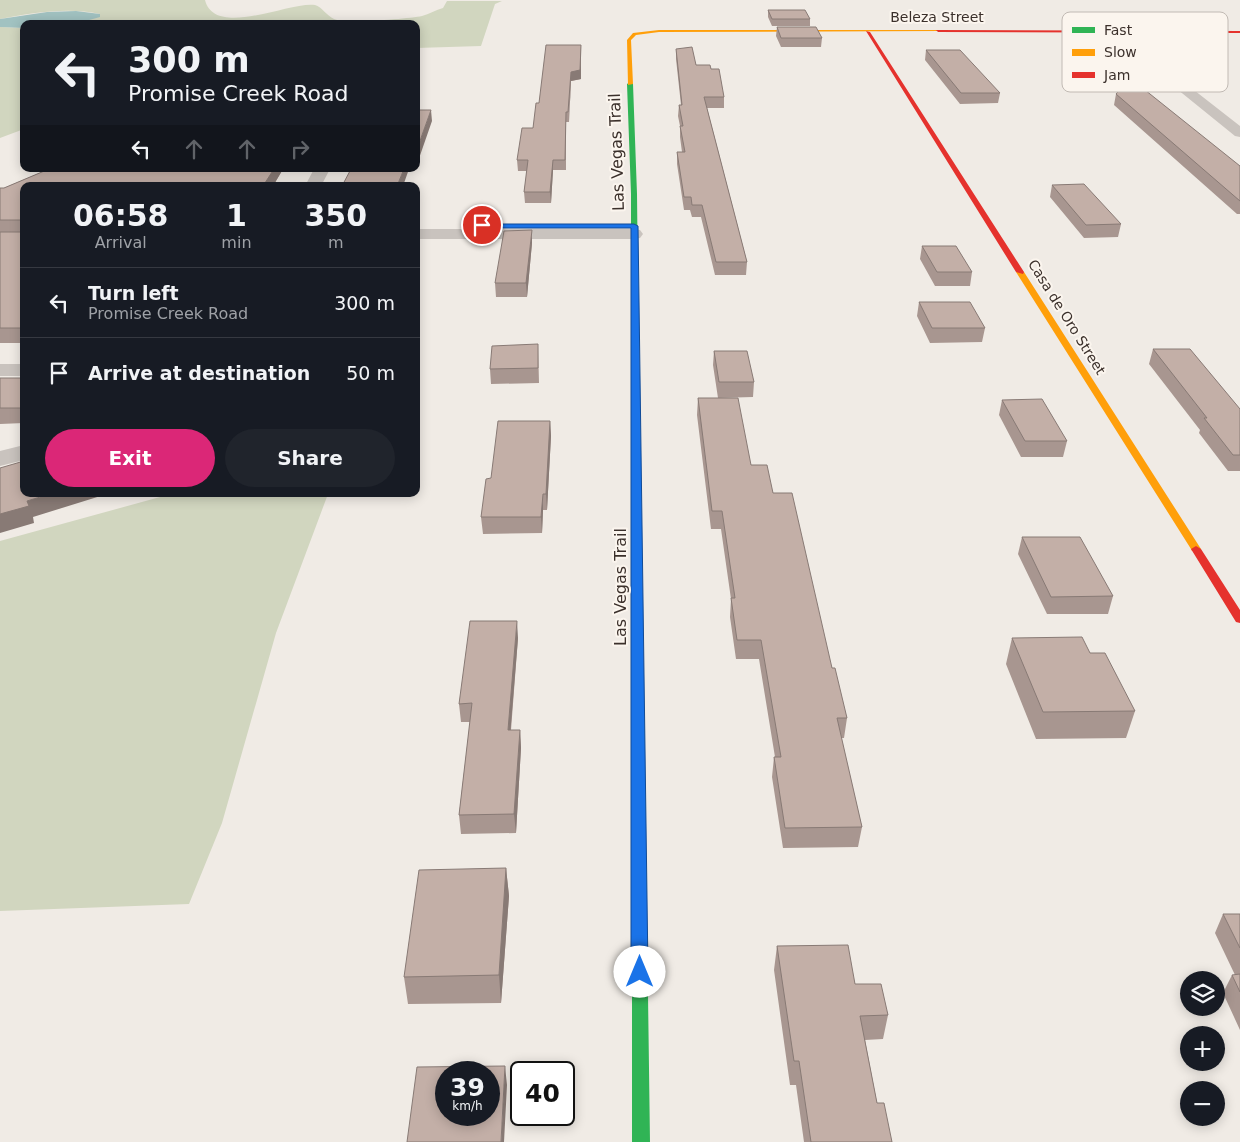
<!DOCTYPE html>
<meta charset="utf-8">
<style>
body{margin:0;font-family:"DejaVu Sans",sans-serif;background:#20242c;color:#f1f3f6;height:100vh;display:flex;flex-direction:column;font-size:19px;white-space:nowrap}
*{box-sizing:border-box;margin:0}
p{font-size:16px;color:#9ea1a6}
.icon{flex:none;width:28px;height:28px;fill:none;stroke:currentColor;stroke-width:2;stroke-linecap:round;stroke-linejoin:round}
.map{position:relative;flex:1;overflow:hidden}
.drawer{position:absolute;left:20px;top:182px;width:400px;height:315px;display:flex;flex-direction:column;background:#171b24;border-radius:10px;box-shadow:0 2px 12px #0003}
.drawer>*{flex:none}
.top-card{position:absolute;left:20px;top:20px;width:400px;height:152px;border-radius:10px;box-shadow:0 2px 12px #0003;background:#171b24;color:#f1f3f6;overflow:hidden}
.buttons{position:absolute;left:1180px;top:971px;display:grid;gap:10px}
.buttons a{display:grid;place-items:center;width:45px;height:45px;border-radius:50%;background:#171b24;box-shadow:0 2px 12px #0003;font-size:25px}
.speed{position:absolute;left:435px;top:1061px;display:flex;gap:10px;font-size:25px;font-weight:700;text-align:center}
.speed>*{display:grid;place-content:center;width:65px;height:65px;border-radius:50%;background:#171b24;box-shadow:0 2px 12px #0003;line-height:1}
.speed small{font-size:12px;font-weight:400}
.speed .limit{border:2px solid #111;border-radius:8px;background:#fff;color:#111}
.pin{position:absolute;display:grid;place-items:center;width:42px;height:42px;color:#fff;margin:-21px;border:2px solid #fff;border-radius:50%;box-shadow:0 1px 5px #0007}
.me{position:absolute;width:55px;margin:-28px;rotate:0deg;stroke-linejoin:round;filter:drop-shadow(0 0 4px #0008)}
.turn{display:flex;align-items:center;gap:18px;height:105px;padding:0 25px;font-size:22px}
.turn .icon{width:65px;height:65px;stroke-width:2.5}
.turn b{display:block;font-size:35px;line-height:42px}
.lanes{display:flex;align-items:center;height:48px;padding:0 25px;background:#0003;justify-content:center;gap:25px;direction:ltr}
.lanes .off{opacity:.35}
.eta{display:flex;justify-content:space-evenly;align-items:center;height:85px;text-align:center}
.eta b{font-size:30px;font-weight:800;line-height:35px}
.button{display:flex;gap:10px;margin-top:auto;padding:10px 25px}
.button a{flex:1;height:58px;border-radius:30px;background:#db2777;color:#fff;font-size:20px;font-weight:800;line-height:58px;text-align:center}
.button a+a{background:#20242c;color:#f1f3f6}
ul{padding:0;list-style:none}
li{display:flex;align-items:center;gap:15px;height:70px;padding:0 25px;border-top:1px solid #363941}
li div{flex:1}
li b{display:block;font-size:19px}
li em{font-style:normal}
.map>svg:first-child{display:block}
</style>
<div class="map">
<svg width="1240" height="1142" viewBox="0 0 1240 1142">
<rect width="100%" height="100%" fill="#f0ebe5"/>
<path fill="#d1d6bf" d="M0 0H205C215 39 290 1 315 5 322 7 327 16 334 19 344 24 408 19 422 16 429 14 436 10 443 8L447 1H502L495 4 481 46 416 48V24H75L100 16V14C68 7 31 13 0 19Z
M0 27 24 28V129L0 138Z
M171 494H328L276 633 222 823 189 904 0 911V541Z"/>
<path fill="#a1c2c1" d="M76 11 100 14V17L75 24H24V28L0 27V19L47 12Z"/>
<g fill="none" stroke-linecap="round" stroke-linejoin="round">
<path fill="#c9c3be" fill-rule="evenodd" d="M1113 29 1117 30 1240 126V137L1235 136 1109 34 1107 32Z
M314 169H330L321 186H305Z
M416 229H634L640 230 643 234 640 238 634 239H416Z
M0 364H24V376H0Z
M24 445V460L0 466V451Z"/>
<path fill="#30b455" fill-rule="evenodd" d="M630 82 633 84 637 194 639 375 635 378 631 375V194L627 84Z
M638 696 643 697 644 700 650 1142H632V700L633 697Z"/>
<path fill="#ff9f0a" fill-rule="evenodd" d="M659 30H938L940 31 659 32 636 35 631 40 633 84 628 85 627 40 633 33Z
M1017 270 1024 272 1201 549 1200 551H1192L1191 549 1016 272Z"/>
<path fill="#e5322d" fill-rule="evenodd" d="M936 30 1240 31V33L938 32Z
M866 31 870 32 1024 272 1023 274 1016 272Z
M635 372 639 375 644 700 643 703H633L632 700 631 375Z
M1196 546 1201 549 1240 610V623L1236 622 1191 549Z"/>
</g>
<path fill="#a89690" d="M768 10 810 19V26H772L768 17Z
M777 27 822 38 821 47H781L776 36Z
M676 49 696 65 711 69 724 97V108H707L747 262 746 275H715L701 217H692L690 210H684L677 164V152H682L680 137V126L678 116 679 105H681L676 59Z
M926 50 1000 93 998 103 960 104 925 60Z
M581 54V79L571 81 569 122H566V170H553L551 203H525L524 192 527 171H518L517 160 533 128 539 103Z
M1116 94 1240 166V214H1237L1114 105Z
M49 169H283L273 186H24V343H0V188H4Z
M1052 185 1121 224 1118 237 1084 238 1050 197Z
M532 243 527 297H496L495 283Z
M922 246 972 272 970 286H935L920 259Z
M919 302 985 328 982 342 930 343 917 316Z
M538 344 539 383 491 384 490 369Z
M1153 349 1240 409V471H1228L1199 433 1200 430 1149 364Z
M714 351 754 382 753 397 718 398 713 365Z
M0 378H24V423L0 424Z
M698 398 773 493 832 668 847 718 844 738H841L862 827 858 847 783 848 772 777 774 757H775L759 659H736L730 617 731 599 721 529H711L697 415Z
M1002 400 1067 441 1063 457H1021L999 415Z
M550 421 551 436 547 510H543L542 533 483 534 481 517 491 478Z
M1022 537 1113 596 1108 614H1047L1018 554Z
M518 638 511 730H520L521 748 516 833 461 834 459 815 470 722H461L459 704Z
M1012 638 1090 653 1135 711 1126 738 1036 739 1006 664Z
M506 868 509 896 501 1003 408 1004 404 977Z
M1223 914H1240V1030L1223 993 1232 975H1235L1215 933Z
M777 946 855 984 888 1015 883 1039 865 1040 877 1103 892 1142H804L796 1085H790L774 970Z"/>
<path fill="#887a75" d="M581 45V79L571 81 569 122 571 72Z
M431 110 432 121 416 167V152Z
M553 160V170L551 203 550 192Z
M274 169H283L273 186H263Z
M404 169H409L403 186H397Z
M532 230V243L527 297 526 283Z
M550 421 551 436 547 510 546 494Z
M50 494H107L33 517 34 523 0 533V514L27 501Z
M543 494V510L542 533 541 517Z
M517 621 518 638 509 748 508 730Z
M520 730 521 748 516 833 514 814Z
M506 868 509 896 501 1003 499 975Z
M505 1066 507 1085 504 1142H501Z"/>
<path fill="#c3afa7" stroke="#887a75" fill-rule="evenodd" d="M768 10H805L810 19H772Z
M777 27H816L822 38H781Z
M546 45H581L580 70 571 72 568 112H566L565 160H553L550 192H524L528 160H517L522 128H533L536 103H539Z
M692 47 696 65H710L711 69H719L724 97H704L747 262H716L702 205H692L691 197H684L677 152H685L680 126H683L679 105H682L676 49Z
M926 50H960L1000 93H961Z
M1130 78 1240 166V201L1116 94Z
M416 110H431L416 152Z
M49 169H274L263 186H24V328H0V232H22V220H0V188H4Z
M351 169H404L397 186H342Z
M1084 184 1121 224 1086 225 1052 185Z
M532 230 526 283H495L504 231Z
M922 246H956L972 272H937Z
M919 302H970L985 328H932Z
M538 344V368L490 369 492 346Z
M1153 349H1190L1240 409V455H1233L1204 418H1207Z
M714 351H747L754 382H719Z
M0 378H24V408H0Z
M698 398H738L751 465H767L773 493H792L832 668H835L847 718H837L862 827 785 828 774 757H781L761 640H737L731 598H735L722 511H712Z
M1042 399 1067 441H1025L1002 400Z
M498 421H550L546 494H543L541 517H481L486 479 491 478Z
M24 461V494H50L27 501 29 506 0 514V468Z
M1022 537H1080L1113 596 1051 597Z
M470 621H517L508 730H520L514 814 459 815 472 703 459 704Z
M1082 637 1090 653H1105L1135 711 1043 712 1012 638Z
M506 868 499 975 404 977 419 870Z
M1223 914H1240V948Z
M848 945 855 984H881L888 1015 860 1016 877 1103H884L892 1142H811L799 1061H794L777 946Z
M1240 974V992L1232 975Z
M505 1066 501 1142H407L417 1067ZM446 1072H489V1115H446Z"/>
<path fill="#1a73e8" stroke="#114b97" d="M479 224H634L638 226 648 972 645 977 640 979 634 977 631 972V228H482L479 227Z"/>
<g text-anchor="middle" stroke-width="4" stroke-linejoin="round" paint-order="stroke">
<g font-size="14" fill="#3b302b" stroke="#fbf5ee">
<text x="937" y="22">Beleza Street</text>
<text transform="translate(1067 317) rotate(58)" y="5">Casa de Oro Street</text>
</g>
<g font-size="16" fill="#3b302b" stroke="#fbf5ee">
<text transform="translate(616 152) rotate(-92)" y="6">Las Vegas Trail</text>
<text transform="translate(620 587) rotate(-90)" y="6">Las Vegas Trail</text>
</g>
</g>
<rect x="1062" y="12" width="166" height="80" rx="8" fill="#fbf5ee" stroke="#c1bab4" stroke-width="1"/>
<rect x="1072" y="27" width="23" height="6" fill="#30b455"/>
<rect x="1072" y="49" width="23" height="7" fill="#ff9f0a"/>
<rect x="1072" y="72" width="23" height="6" fill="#e5322d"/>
<g font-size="14" fill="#3b302b">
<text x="1104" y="35">Fast</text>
<text x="1104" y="57">Slow</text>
<text x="1104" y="80">Jam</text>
</g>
</svg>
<div class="buttons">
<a><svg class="icon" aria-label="layers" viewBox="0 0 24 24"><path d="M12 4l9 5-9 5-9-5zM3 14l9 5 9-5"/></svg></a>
<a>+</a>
<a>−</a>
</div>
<div class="speed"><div>39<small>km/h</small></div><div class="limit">40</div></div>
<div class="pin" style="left:482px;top:225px;background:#d93025"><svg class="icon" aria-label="arrive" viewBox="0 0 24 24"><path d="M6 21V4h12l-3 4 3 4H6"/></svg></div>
<svg class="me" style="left:640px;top:972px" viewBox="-20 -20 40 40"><circle r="19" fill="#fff"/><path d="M0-13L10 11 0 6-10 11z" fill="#1a73e8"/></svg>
<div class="top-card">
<div class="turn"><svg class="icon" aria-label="left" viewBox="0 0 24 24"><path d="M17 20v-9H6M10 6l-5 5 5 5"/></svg><div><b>300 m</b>Promise Creek Road</div></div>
<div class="lanes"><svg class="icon" aria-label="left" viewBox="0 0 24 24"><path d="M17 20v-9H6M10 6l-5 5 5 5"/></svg><svg class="icon off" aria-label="ahead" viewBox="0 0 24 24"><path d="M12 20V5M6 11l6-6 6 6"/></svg><svg class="icon off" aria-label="ahead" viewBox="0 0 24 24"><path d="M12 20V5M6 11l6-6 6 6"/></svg><svg class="icon off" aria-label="right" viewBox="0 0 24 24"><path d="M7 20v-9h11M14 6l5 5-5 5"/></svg></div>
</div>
<section class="drawer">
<div class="eta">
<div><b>06:58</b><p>Arrival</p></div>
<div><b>1</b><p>min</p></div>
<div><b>350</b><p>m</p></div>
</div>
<ul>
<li><svg class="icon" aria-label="left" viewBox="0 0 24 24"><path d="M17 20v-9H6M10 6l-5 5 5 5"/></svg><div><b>Turn left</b><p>Promise Creek Road</p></div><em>300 m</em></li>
<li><svg class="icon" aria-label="arrive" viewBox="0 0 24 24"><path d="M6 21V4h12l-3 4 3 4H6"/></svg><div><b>Arrive at destination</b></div><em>50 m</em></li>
</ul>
<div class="button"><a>Exit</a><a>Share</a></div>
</section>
</div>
